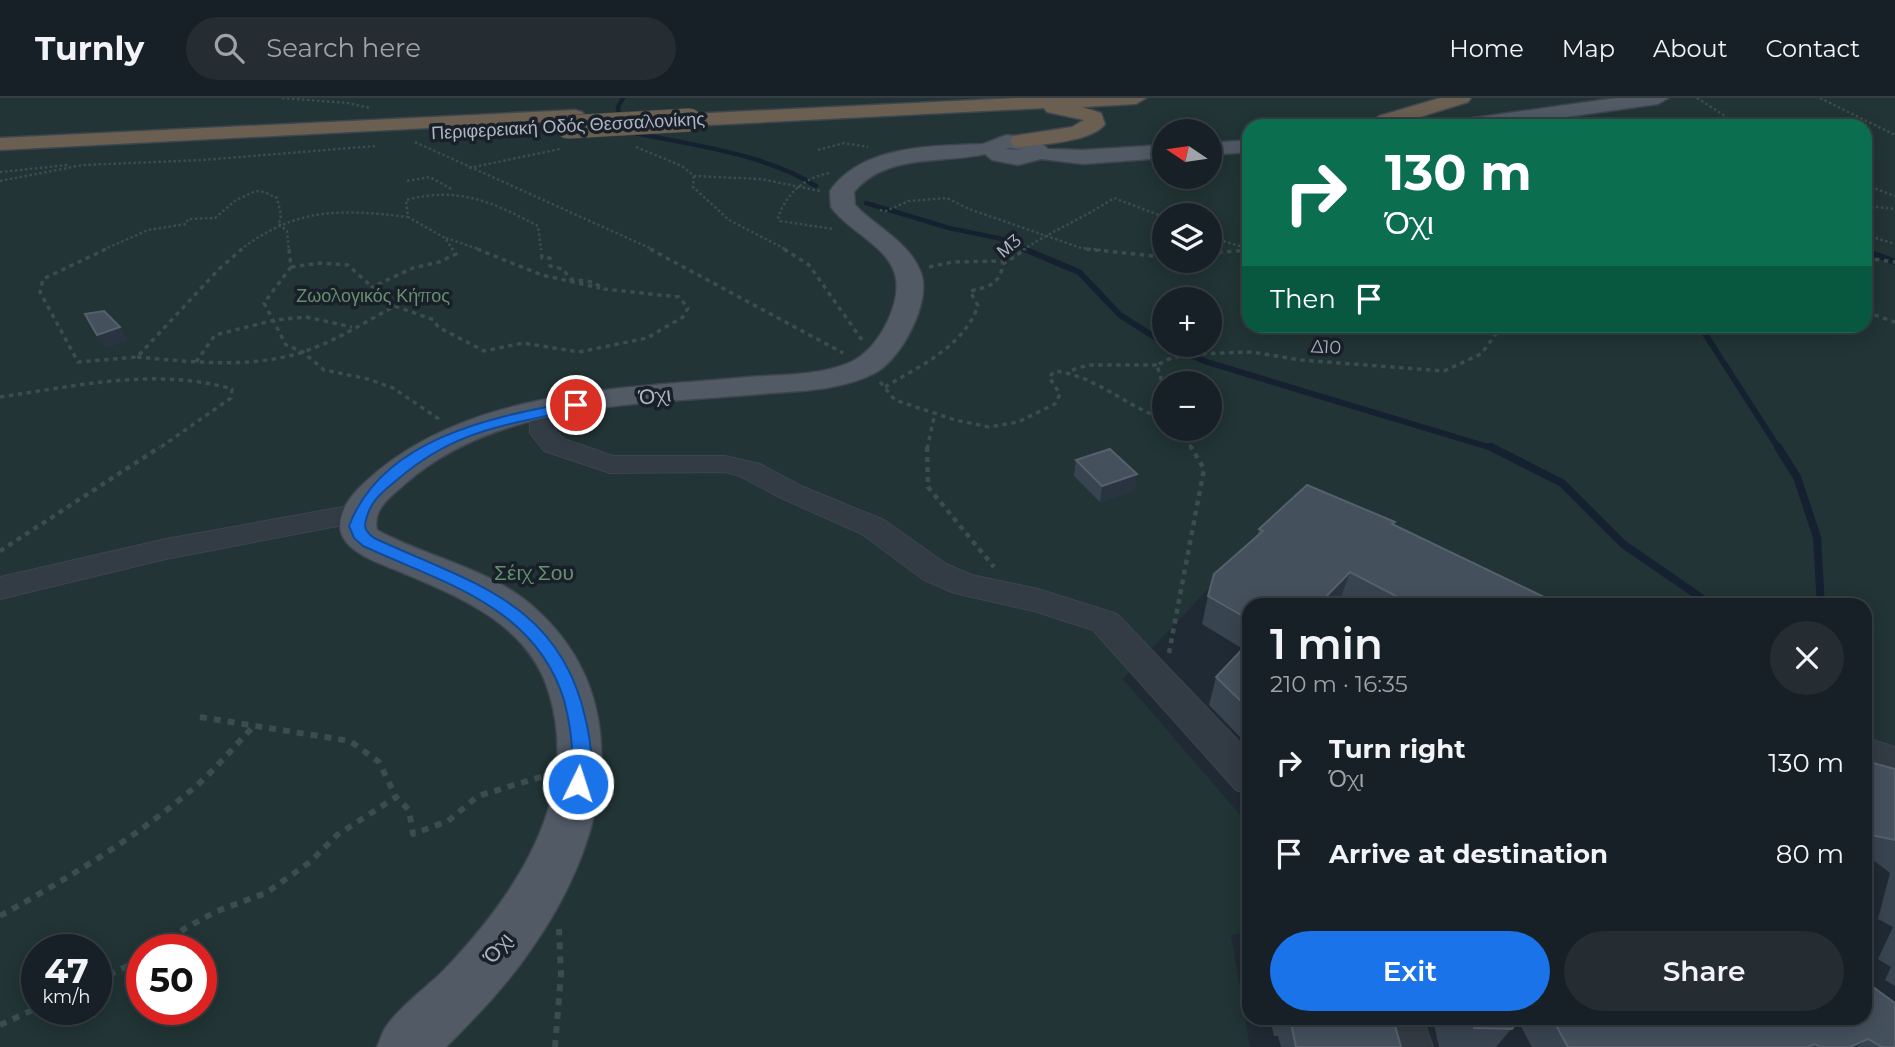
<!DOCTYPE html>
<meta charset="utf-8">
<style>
body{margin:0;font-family:Montserrat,sans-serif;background:#252d33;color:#f1f3f6;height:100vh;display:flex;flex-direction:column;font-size:26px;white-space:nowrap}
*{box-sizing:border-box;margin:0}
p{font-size:23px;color:#9fa3a7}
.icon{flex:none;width:38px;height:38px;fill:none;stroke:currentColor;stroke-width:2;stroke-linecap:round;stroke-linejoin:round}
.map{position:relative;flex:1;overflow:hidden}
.sheet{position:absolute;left:1242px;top:500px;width:630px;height:427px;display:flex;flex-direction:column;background:#182027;border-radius:21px;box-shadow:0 4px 18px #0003,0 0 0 2px #363e44}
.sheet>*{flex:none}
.banner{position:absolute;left:1242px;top:21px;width:630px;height:214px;border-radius:21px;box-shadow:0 4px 18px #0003,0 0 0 2px #363e44;background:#0b6e4f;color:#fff;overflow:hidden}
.needle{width:46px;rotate:283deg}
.tools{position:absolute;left:1152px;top:21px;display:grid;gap:14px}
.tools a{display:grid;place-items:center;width:70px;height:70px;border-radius:50%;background:#182027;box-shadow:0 4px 18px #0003,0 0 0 2px #363e44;font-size:35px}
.speed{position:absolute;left:21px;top:836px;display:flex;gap:14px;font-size:35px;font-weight:700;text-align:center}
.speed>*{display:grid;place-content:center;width:91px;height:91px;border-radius:50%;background:#182027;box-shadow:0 4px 18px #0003,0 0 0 2px #363e44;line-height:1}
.speed small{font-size:18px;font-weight:400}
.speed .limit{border:10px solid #d22;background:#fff;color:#111}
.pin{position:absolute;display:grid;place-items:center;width:60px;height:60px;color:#fff;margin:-30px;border:4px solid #fff;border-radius:50%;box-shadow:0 2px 7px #0007}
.me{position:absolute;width:77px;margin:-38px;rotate:4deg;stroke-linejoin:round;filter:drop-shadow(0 0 5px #0008)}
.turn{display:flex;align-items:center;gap:24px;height:147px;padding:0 28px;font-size:32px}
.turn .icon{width:91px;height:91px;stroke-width:2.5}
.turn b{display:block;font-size:49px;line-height:60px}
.then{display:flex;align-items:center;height:66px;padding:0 28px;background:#0003;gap:14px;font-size:26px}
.round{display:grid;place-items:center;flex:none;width:74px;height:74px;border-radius:37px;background:#252d33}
.head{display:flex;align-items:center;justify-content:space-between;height:119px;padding:0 28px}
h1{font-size:42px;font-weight:600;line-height:52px}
.button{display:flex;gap:14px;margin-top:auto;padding:14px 28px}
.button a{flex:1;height:80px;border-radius:42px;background:#1a73e8;color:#fff;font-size:28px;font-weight:600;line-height:80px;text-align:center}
.button a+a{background:#252d33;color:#f1f3f6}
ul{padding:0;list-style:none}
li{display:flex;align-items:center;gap:21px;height:91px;padding:0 28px}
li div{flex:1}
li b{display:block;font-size:26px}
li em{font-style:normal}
header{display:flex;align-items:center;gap:42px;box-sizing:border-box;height:98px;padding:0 35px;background:#182027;border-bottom:2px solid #363e44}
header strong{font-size:33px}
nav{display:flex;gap:38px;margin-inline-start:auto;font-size:24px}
.search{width:490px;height:63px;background:#252d33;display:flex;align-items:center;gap:18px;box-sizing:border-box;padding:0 24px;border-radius:38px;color:#9fa3a7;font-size:26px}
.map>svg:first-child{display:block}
</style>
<header>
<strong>Turnly</strong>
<div class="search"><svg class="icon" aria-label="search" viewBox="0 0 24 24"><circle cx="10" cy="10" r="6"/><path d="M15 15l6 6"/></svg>Search here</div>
<nav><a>Home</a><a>Map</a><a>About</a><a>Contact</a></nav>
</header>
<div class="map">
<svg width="1895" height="949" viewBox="0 0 1895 949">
<rect width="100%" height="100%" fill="#202a34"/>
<path fill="#223435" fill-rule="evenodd" d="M0 0H1895V658L1866 650V508L1538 507 1296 398 1123 581 1249 727V835L1231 837 1250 949H0ZM1250 28H1866V228H1250ZM1164 33H1209V79H1164ZM1164 117H1209V163H1164ZM1164 201H1209V247H1164ZM1164 285H1209V331H1164ZM37 852H96V912H37ZM142 852H201V912H142Z"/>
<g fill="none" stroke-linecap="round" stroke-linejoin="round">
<path stroke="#152130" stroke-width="4.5" d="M619 23 618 9 623 0
M625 33C685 46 765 55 816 88
M866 105 949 130 1002 141 1028 152"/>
<path stroke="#152130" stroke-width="6" d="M1024 151 1079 174 1120 217 1164 245
M1866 153 1895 164
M1700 228 1779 351
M1167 247 1207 264 1495 351"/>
<path stroke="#152130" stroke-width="8" d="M1491 349 1562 385 1623 446 1713 508
M1778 349 1797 379 1817 439 1821 508"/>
<g stroke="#3d444e" stroke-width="2">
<path id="minor" d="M543 304 552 306 556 312V333L564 341 613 358H725L760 366 801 388 884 422 946 466 972 477 1038 491 1117 516 1250 655V697L1236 692 1093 532 1034 513 954 495 924 482 862 436 781 400 740 378 725 374 610 375 544 353 530 335V312L534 306Z
M359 406 369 408 374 415 369 422 166 461 0 501V479L166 441Z
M1866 640 1895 649V679L1866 670Z
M1377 920H1423L1433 949H1385Z"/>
</g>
<g stroke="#3d444e" stroke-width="3">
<path id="major" d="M1616 0H1668L1658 6 1503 28H1449L1452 24 1459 22Z
M1007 37 1036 40 1048 51 1083 52 1164 47V60L1083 66 1041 61 1018 67 992 62 985 56C941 66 887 55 854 94L855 107C877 130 909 143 921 175 932 203 901 262 875 275 841 293 797 293 760 296 643 307 500 303 406 385 392 398 372 410 377 432 428 460 494 471 537 512 642 608 603 751 530 853 506 888 476 919 446 949H377C380 943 382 934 386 929 397 911 427 889 443 873 513 800 582 702 549 595 529 527 462 500 403 475 386 468 365 461 351 449 329 430 344 404 362 387 460 293 611 291 738 280 775 276 820 279 853 263 879 250 903 204 895 176 887 149 852 134 835 114L831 109 830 93C862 47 932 48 982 46 988 45 999 39 1007 37ZM1010 50 1024 52 1005 51Z
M1250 42V54L1209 57V45Z"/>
</g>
<g stroke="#3e464f" stroke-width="3">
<path id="highway" d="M1016 0H1146L1136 6 1082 9 1101 15 1105 26C1092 44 1042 46 1021 49L1013 48 1010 43 1013 38 1072 29 1084 22 1047 14 1044 10 690 28 683 26 680 22 683 18 690 16Z
M1440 0H1471L1468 4 1391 28H1368L1379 18Z
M575 12 582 14 585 18 582 22 0 52V40Z"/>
</g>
<path stroke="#3b4d4e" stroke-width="2.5" stroke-dasharray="2.5 2.5" stroke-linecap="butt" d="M282 0 348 5 370 10
M1697 0 1725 18 1734 28
M1820 0 1895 37
M415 44 654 152
M636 49 682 68 694 78 761 81 820 93
M818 52 844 45 868 49
M469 70 560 51
M0 74 68 67
M829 75C804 80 787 95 778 119L780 123 833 131
M694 78 693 89 729 122 787 152
M0 83 83 67 203 62 375 48
M407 83 430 79 453 92
M1866 87 1895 98
M1866 108 1895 111
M880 112 886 113 909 103 947 100 969 111 1081 150 1102 152
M279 126 287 133 289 152
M1866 137 1895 146
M1209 139 1250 151
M446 140 481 152
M103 152 148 132 186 126 188 121 215 120 236 102 256 93 264 94 277 100 281 117 279 126
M240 152C297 109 340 111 408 119
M453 152 445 140 408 119 406 102C459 88 492 104 538 128L541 152
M1023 152C1053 132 1084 120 1114 100L1164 119
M1245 152H1249"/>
<path stroke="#3b4d4e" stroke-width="3.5" stroke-dasharray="4.5 4.5" stroke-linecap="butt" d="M106 151 43 181 40 194 78 264 137 259 219 171 242 151
M289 151 291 169 264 205 286 247 303 254 324 272 368 281 393 290 439 321
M477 151 542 177 600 190
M650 151 843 255
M784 151 809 167 862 242
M1086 151 1164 159
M1209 155 1249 152
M1866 160 1895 164
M291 169 320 165 348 167 372 189
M929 169 952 164 1007 163
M395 208 434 222 438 229 484 253 523 245 579 254 647 240 683 219 688 210 679 199 604 191 593 184 570 181 563 171 550 168V160H542L541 151
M395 208 372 189 413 170 439 164 456 156 452 151
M1866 214 1895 224
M137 259C192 264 250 271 303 254 336 243 365 224 395 208
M196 264 215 237 275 222 306 219 352 229
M1072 272 1088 267H1157
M880 284 895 302 955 322 989 329 1018 324 1055 306 1060 296 1049 279 1055 273C1096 278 1125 308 1164 321
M885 289C921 267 962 250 978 208L970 193C989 189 1000 186 1003 166L1026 151
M1164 291 1157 267 1171 260 1192 256 1252 254 1301 262 1444 273 1481 256 1502 228
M0 299C77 288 156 269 232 291L231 300 158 351
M1181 331 1192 351
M927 351 935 315"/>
<path stroke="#3b4d4e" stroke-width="4.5" stroke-dasharray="5 5" stroke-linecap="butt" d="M927 349 928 389 994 469
M0 453 160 349
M1169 555 1204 371 1191 349"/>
<path stroke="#3b4d4e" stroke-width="6" stroke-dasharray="7 7" stroke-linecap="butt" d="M200 619 350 643 379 664 396 699
M0 818C68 780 136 740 196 688 217 670 235 647 255 627
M160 852 184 831 217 813 266 795 310 764 337 737 396 699 409 712 413 736 448 723 478 698 544 678
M96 883 142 861
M0 927 37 910
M555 949 561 876 559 831"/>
<use href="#minor" fill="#333b45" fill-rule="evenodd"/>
<use href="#major" fill="#515a65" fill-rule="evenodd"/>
<use href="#highway" fill="#6a5f51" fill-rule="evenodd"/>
<g stroke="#3e464f" stroke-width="24" stroke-linecap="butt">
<path id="highway-bridge" d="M567 29 690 22"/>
</g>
<use href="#highway-bridge" stroke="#6a5f51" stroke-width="23"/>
</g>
<path fill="#394451" d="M1076 362 1137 376 1134 392 1100 404 1074 378Z
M1393 427 1546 500 1569 508H1350L1340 502 1335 508H1250V638L1247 636 1242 641 1209 607 1216 579 1243 551 1202 526 1208 498 1257 439 1259 431Z
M1866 663 1895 671V888L1885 882 1891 869 1878 861 1893 829 1878 821 1890 775 1873 762 1866 760Z
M1270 920H1393L1401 949H1281L1278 938H1274Z
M1438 920H1866L1895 949H1532L1518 923 1496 949H1439L1434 926Z"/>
<path fill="#2a3440" d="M120 229 128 243 106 250 97 237Z
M1137 376 1134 392 1100 404 1102 388Z
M1350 474 1340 502 1335 508H1317Z
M1250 618V628L1247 636 1242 641Z
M1868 941 1857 949H1850Z"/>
<path fill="#45505d" stroke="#56606d" stroke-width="2" d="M104 213 120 229 97 237 85 216Z
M1110 351 1137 376 1102 388 1076 362Z
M1307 387 1395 424 1392 426 1546 500 1569 508H1415L1350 474 1317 508H1250V522L1208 498 1214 476 1263 433 1259 431Z
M1250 543V612L1216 579Z
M1866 663 1895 671V742L1866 736Z
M1866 884 1895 905V949H1882L1868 941 1850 949H1821L1815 946 1807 949H1568L1552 920H1866Z
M1290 920H1393L1401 949H1296Z
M1471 920H1520L1512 931 1474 930Z"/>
<path fill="#1a73e8" stroke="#114b97" stroke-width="2" d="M576 303 581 305V310C508 328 459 329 398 381 387 390 374 400 369 413 364 426 362 431 374 440 471 485 561 504 586 623 591 644 595 671 585 692L578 694 571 692C567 683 571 675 572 666 573 645 569 621 564 602 535 508 443 485 363 448L354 440 349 428C383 339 494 319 576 303Z"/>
<g text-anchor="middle" stroke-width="7" stroke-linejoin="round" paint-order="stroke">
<g font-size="18" fill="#adb6c2" stroke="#192029">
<text transform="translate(568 28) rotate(-3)" y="6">Περιφερειακή Οδός Θεσσαλονίκης</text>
<text transform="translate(1009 148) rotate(-40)" y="6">Μ3</text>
<text transform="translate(1326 249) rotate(3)" y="6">Δ10</text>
</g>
<g font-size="18" fill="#67906f" stroke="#192029">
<text x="373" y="204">Ζωολογικός Κήπος</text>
</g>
<g font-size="21" fill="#adb6c2" stroke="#192029">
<text transform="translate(655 298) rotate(-6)" y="7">Όχι</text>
<text transform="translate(498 850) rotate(-50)" y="7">Όχι</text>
</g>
<g font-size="21" fill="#67906f" stroke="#192029">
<text x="534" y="482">Σέιχ Σου</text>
</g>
</g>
</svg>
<div class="tools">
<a><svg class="needle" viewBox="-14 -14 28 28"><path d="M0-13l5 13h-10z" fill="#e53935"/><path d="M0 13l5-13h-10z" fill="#9fa3a7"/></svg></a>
<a><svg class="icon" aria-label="layers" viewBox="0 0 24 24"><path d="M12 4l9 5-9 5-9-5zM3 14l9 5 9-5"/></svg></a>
<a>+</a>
<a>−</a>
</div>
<div class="speed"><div>47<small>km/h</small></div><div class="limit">50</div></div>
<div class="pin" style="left:576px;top:307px;background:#d93025"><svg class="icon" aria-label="arrive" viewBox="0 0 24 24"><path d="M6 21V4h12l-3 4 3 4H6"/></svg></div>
<svg class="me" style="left:578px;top:686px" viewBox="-20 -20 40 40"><circle r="17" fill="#1a73e8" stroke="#fff" stroke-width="3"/><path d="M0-11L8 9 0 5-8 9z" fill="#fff"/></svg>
<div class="banner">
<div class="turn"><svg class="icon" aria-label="right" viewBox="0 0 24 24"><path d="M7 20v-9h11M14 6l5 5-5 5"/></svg><div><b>130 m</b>Όχι</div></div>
<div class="then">Then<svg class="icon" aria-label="arrive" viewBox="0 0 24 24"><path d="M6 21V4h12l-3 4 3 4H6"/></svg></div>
</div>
<section class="sheet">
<div class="head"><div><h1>1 min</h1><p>210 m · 16:35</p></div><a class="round"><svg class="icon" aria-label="close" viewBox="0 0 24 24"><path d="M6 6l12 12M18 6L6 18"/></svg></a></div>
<ul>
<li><svg class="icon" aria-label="right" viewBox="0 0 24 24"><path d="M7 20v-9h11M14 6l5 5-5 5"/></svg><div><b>Turn right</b><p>Όχι</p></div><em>130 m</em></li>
<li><svg class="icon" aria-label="arrive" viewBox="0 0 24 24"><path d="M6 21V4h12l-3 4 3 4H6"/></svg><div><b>Arrive at destination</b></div><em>80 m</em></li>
</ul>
<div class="button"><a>Exit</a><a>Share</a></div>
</section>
</div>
